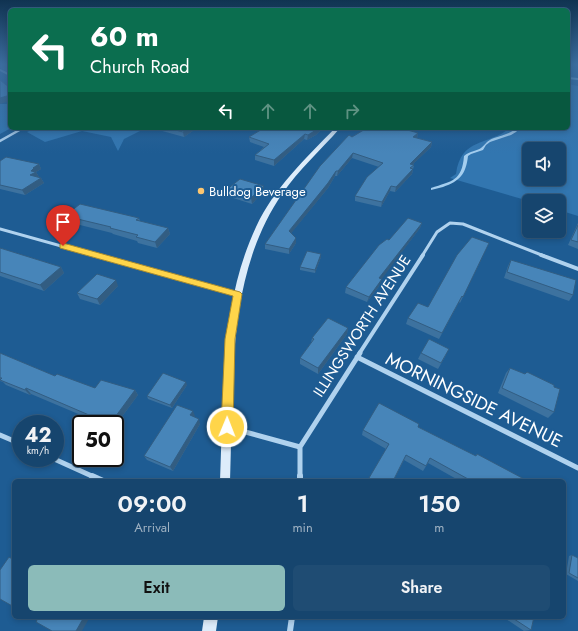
<!DOCTYPE html>
<style>
body{margin:0;font-family:Jost,sans-serif;background:#1f4c73;color:#f1f3f6;height:100vh;display:flex;flex-direction:column;font-size:15px;white-space:nowrap}
*{box-sizing:border-box;margin:0}
p{font-size:13px;color:#9eb1c2}
.icon{flex:none;width:22px;height:22px;fill:none;stroke:currentColor;stroke-width:2;stroke-linecap:round;stroke-linejoin:round}
.map{position:relative;flex:1;overflow:hidden}
.sheet{position:absolute;left:12px;top:479px;width:554px;height:140px;display:flex;flex-direction:column;background:#16456e;border-radius:6px;box-shadow:0 2px 6px #0003,0 0 0 1px #355d81}
.sheet>*{flex:none}
.top-card{position:absolute;left:8px;top:8px;width:562px;height:122px;border-radius:6px;box-shadow:0 2px 6px #0003,0 0 0 1px #355d81;background:#0b6e4f;color:#fff;overflow:hidden}
.fabs{position:absolute;left:522px;top:142px;display:grid;gap:8px}
.fabs a{display:grid;place-items:center;width:44px;height:44px;border-radius:6px;background:#16456e;box-shadow:0 2px 6px #0003,0 0 0 1px #355d81;font-size:20px}
.speed{position:absolute;left:12px;top:415px;display:flex;gap:8px;font-size:20px;font-weight:700;text-align:center}
.speed>*{display:grid;place-content:center;width:52px;height:52px;border-radius:50%;background:#16456e;box-shadow:0 2px 6px #0003,0 0 0 1px #355d81;line-height:1}
.speed small{font-size:10px;font-weight:400}
.speed .limit{border:2px solid #111;border-radius:6px;background:#fff;color:#111}
.pin{position:absolute;display:grid;place-items:center;width:34px;height:34px;color:#fff;margin:-41px -17px;border-radius:50% 50% 50% 0;rotate:-45deg;box-shadow:0 0 4px #0007}
.pin .icon{rotate:45deg}
.me{position:absolute;width:44px;margin:-22px;rotate:1deg;stroke-linejoin:round;filter:drop-shadow(0 0 3px #0008)}
.turn{display:flex;align-items:center;gap:14px;height:84px;padding:0 16px;font-size:18px}
.turn .icon{width:52px;height:52px;stroke-width:2.5}
.turn b{display:block;font-size:28px;line-height:34px}
.lanes{display:flex;align-items:center;height:38px;padding:0 16px;background:#0003;justify-content:center;gap:20px;direction:ltr}
.lanes .off{opacity:.35}
.eta{display:flex;justify-content:space-evenly;align-items:center;height:68px;text-align:center}
.eta b{font-size:24px;font-weight:600;line-height:28px}
.button{display:flex;gap:8px;margin-top:auto;padding:8px 16px}
.button a{flex:1;height:46px;border-radius:6px;background:#8bbbb9;color:#111;font-size:16px;font-weight:600;line-height:46px;text-align:center}
.button a+a{background:#1f4c73;color:#f1f3f6}
.map>svg:first-child{display:block}
</style>
<div class="map">
<svg width="578" height="631" viewBox="0 0 578 631">
<rect width="100%" height="100%" fill="#1e5c93"/>
<path fill="#3276b0" fill-rule="evenodd" d="M568 84 578 86V216L559 210V201H529L450 178 456 174C461 137 488 146 510 128H568ZM529 149H559V179H529Z
M0 104H10L11 128 0 134Z
M35 128H146L124 139 118 151 111 137 82 131 45 142 27 132Z"/>
<g fill="none" stroke-linecap="round" stroke-linejoin="round">
<path fill="#a4ceef" fill-rule="evenodd" d="M568 77 578 78V80L568 79Z
M517 128H520L516 132 511 135 490 142 486 145 483 150 471 154 468 156C466 174 460 181 443 187 439 188 435 189 431 190V188C452 181 462 181 464 156 470 151 477 151 481 148 487 143 486 141 494 138 502 135 510 134 517 128Z"/>
<path stroke="#b0d2ee" stroke-width="2" d="M0 70 10 75"/>
<path stroke="#b0d2ee" stroke-width="2.5" d="M0 141 23 128"/>
<path stroke="#b0d2ee" stroke-width="3" d="M0 229 97 256
M422 256 437 232 450 223 463 224 544 256"/>
<path stroke="#b0d2ee" stroke-width="4" d="M93 255 237 294
M541 255 578 269
M359 354 423 255"/>
<path stroke="#b0d2ee" stroke-width="5" d="M357 357 578 468
M227 427 300 447 360 353
M0 435 21 444
M300 447V477
M52 458 94 477"/>
<path stroke="#b0d2ee" stroke-width="6" d="M92 476 103 481
M300 476V481
M290 631 292 617"/>
<path fill="#ddecfa" fill-rule="evenodd" d="M335 128H340C321 150 299 169 282 194 225 278 234 384 230 481H220C224 396 219 306 256 227 274 188 306 158 335 128Z
M204 617H218L216 631H202Z"/>
</g>
<path fill="#3d729f" d="M0 65H10V73L0 68Z
M155 128H197L184 137 155 129Z
M259 128H323L316 135 307 140 304 139 274 166 255 160V155L264 147 250 142 249 137 262 129Z
M367 128H409L407 130 418 133 417 138 432 142 431 147 413 164 414 165 412 174 395 192 390 191 381 207 355 201V196L379 167 352 158 337 176H335L328 188 291 233 296 243 289 254 265 249V244L352 137Z
M0 161 39 164 41 169 36 172 39 177H38L41 178 44 183 25 195 0 189Z
M226 190 264 191 252 204 227 196Z
M65 216 139 218 140 221 168 228 170 234 157 248 138 243 137 241 113 234 112 233 68 222Z
M422 223 420 228 381 279 380 285 367 302 345 293 346 287 389 240Z
M578 223V249L568 245Z
M489 243 460 303 459 302 439 339 406 324 408 318 428 307Z
M0 248 61 267 64 273 44 291 0 276Z
M321 257 315 273 300 270V267Z
M511 260 573 295 569 301 504 278 508 266Z
M118 286 100 305 80 299 77 293Z
M348 328 347 334 318 374 300 364V358L311 343 312 338Z
M0 353 55 376 95 388 135 390 138 395 115 426V424H102L31 394 30 395 6 385 3 382 0 381Z
M421 353 446 355 438 369 418 359Z
M510 368 525 374 527 372 554 387V412L548 418 498 393 506 373Z
M187 385 172 408 148 399 147 396Z
M195 416 194 417 200 424 173 471 147 460 144 456Z
M418 427 475 456 477 454 526 481H460L428 463 423 471 404 460 393 481H368L386 449 362 435 363 430Z
M572 555 578 558V581L566 574 569 556Z
M503 617H534L531 630 524 631Z"/>
<path fill="#325d82" d="M10 95V101L0 104V98Z
M189 128H197L184 137 183 132Z
M318 128H323L316 135 307 140 308 135Z
M418 133 417 138 412 142 413 137Z
M305 134 304 139 274 166V160Z
M432 142 431 147 409 168 410 164Z
M353 153 352 158 337 176 338 171Z
M39 164 41 169 36 172 39 177 33 180 30 175 31 171 33 168Z
M413 169 412 174 395 192 396 187Z
M336 171 335 176 328 188 289 236V231Z
M41 178 44 183 25 195 22 190Z
M264 186V191L252 204 251 198Z
M391 186 390 191 381 207 382 202Z
M422 223 420 228 378 284 379 278Z
M168 228 170 234 157 248 155 242Z
M296 238V243L289 254V249Z
M321 254V257L315 273V270Z
M61 267 64 273 44 291 40 285Z
M382 279 380 285 367 302 369 297Z
M116 280 118 286 100 305 97 299Z
M348 328 347 334 318 374V368Z
M186 382 187 385 172 408 170 405Z
M26 388 31 394 30 395 25 390Z
M135 390 138 395 115 426V424H110Z
M193 411 195 416 192 421 190 415Z
M199 419 200 424 173 471 170 467Z
M84 617H90L82 631H76Z"/>
<path fill="#4785b9" stroke="#325d82" d="M2 65H10V69Z
M0 80 10 88V95L0 98Z
M168 128H189L183 132Z
M264 128H318L316 130 308 135 305 134 274 160 255 155 269 144 249 137Z
M367 128H405L404 129 418 133 413 137 432 142 410 164 414 165 410 168 413 169 396 187 391 186 382 202 355 196 367 177 383 163 353 153 338 171H336L328 183 289 231 296 238 289 249 265 244 320 166 349 135 352 137Z
M6 157 39 164 33 168H34L31 171 36 172 30 175 41 178 22 190 0 185V161Z
M240 179 264 186 251 198 226 190Z
M80 204 139 218 136 220 168 228 155 242 136 237 138 235 110 228 111 227 65 216Z
M408 218 422 223 379 278 382 279 369 297 346 287 379 245 387 239 389 240Z
M578 225V242L571 240Z
M472 237 489 243 463 297 462 296 442 333 408 318 418 303 428 307 457 255Z
M0 248 61 267 40 285 0 272Z
M307 251 321 254 315 270 300 267Z
M511 260 576 280 573 295 507 272Z
M97 274 116 280 97 299 77 293Z
M328 318 348 328 318 368 300 358 314 339 312 338Z
M429 339 449 349 441 363 421 353Z
M0 353 55 376 57 374 95 388 101 380 135 390 110 424 26 388 25 390 0 380 2 378H0Z
M510 368 525 374 527 372 554 385V387L560 389 554 412 502 388Z
M163 373 186 382 170 405 147 396Z
M379 403 419 424 418 427 476 456 477 454 526 480V481H467L468 479 430 458 426 466 406 455 393 481H374L369 478 389 444 363 430Z
M177 405 193 411 190 415 199 419 170 467 144 456Z
M572 555 578 558V578L569 573Z
M9 557 14 560V607L0 599V570Z
M32 617H84L76 631H52L36 622 37 620Z
M511 617H534L531 630Z"/>
<linearGradient id="sky" x2="0" y2="1"><stop stop-color="#103351"/><stop offset="0.42" stop-color="#3b6c9e"/><stop offset="1" stop-color="#3b6c9e" stop-opacity="0"/></linearGradient>
<rect width="578" height="153" fill="url(#sky)"/>
<path fill="#ffd54a" stroke="#a68a30" d="M63 243 240 292 242 294 235 339 233 427 231 431 227 432 223 431 221 427 225 339 233 296 60 248V244Z"/>
<circle fill="#fcc670" stroke="#1e5c93" stroke-width="1.5" cx="201" cy="191" r="4"/>
<g text-anchor="middle" stroke-width="4" stroke-linejoin="round" paint-order="stroke">
<g font-size="13" fill="#fff" stroke="#1e5c93" text-anchor="start">
<text x="209" y="196">Bulldog Beverage</text>
</g>
<g font-size="15" fill="#fff" stroke="#1e5c93">
<text transform="translate(362 326) rotate(-57)" y="5">ILLINGSWORTH AVENUE</text>
</g>
<g font-size="18" fill="#fff" stroke="#1e5c93">
<text transform="translate(474 400) rotate(26)" y="6">MORNINGSIDE AVENUE</text>
</g>
</g>
</svg>
<div class="fabs">
<a><svg class="icon" aria-label="sound" viewBox="0 0 24 24"><path d="M4 9h4l5-4v14l-5-4H4zM17 9q2 3 0 6"/></svg></a>
<a><svg class="icon" aria-label="layers" viewBox="0 0 24 24"><path d="M12 4l9 5-9 5-9-5zM3 14l9 5 9-5"/></svg></a>
</div>
<div class="speed"><div>42<small>km/h</small></div><div class="limit">50</div></div>
<div class="pin" style="left:63px;top:246px;background:#d93025"><svg class="icon" aria-label="arrive" viewBox="0 0 24 24"><path d="M6 21V4h12l-3 4 3 4H6"/></svg></div>
<svg class="me" style="left:227px;top:427px" viewBox="-20 -20 40 40"><circle r="17" fill="#ffd54a" stroke="#fff" stroke-width="3"/><path d="M0-11L8 9 0 5-8 9z" fill="#fff"/></svg>
<div class="top-card">
<div class="turn"><svg class="icon" aria-label="left" viewBox="0 0 24 24"><path d="M17 20v-9H6M10 6l-5 5 5 5"/></svg><div><b>60 m</b>Church Road</div></div>
<div class="lanes"><svg class="icon" aria-label="left" viewBox="0 0 24 24"><path d="M17 20v-9H6M10 6l-5 5 5 5"/></svg><svg class="icon off" aria-label="ahead" viewBox="0 0 24 24"><path d="M12 20V5M6 11l6-6 6 6"/></svg><svg class="icon off" aria-label="ahead" viewBox="0 0 24 24"><path d="M12 20V5M6 11l6-6 6 6"/></svg><svg class="icon off" aria-label="right" viewBox="0 0 24 24"><path d="M7 20v-9h11M14 6l5 5-5 5"/></svg></div>
</div>
<section class="sheet">
<div class="eta">
<div><b>09:00</b><p>Arrival</p></div>
<div><b>1</b><p>min</p></div>
<div><b>150</b><p>m</p></div>
</div>
<div class="button"><a>Exit</a><a>Share</a></div>
</section>
</div>
